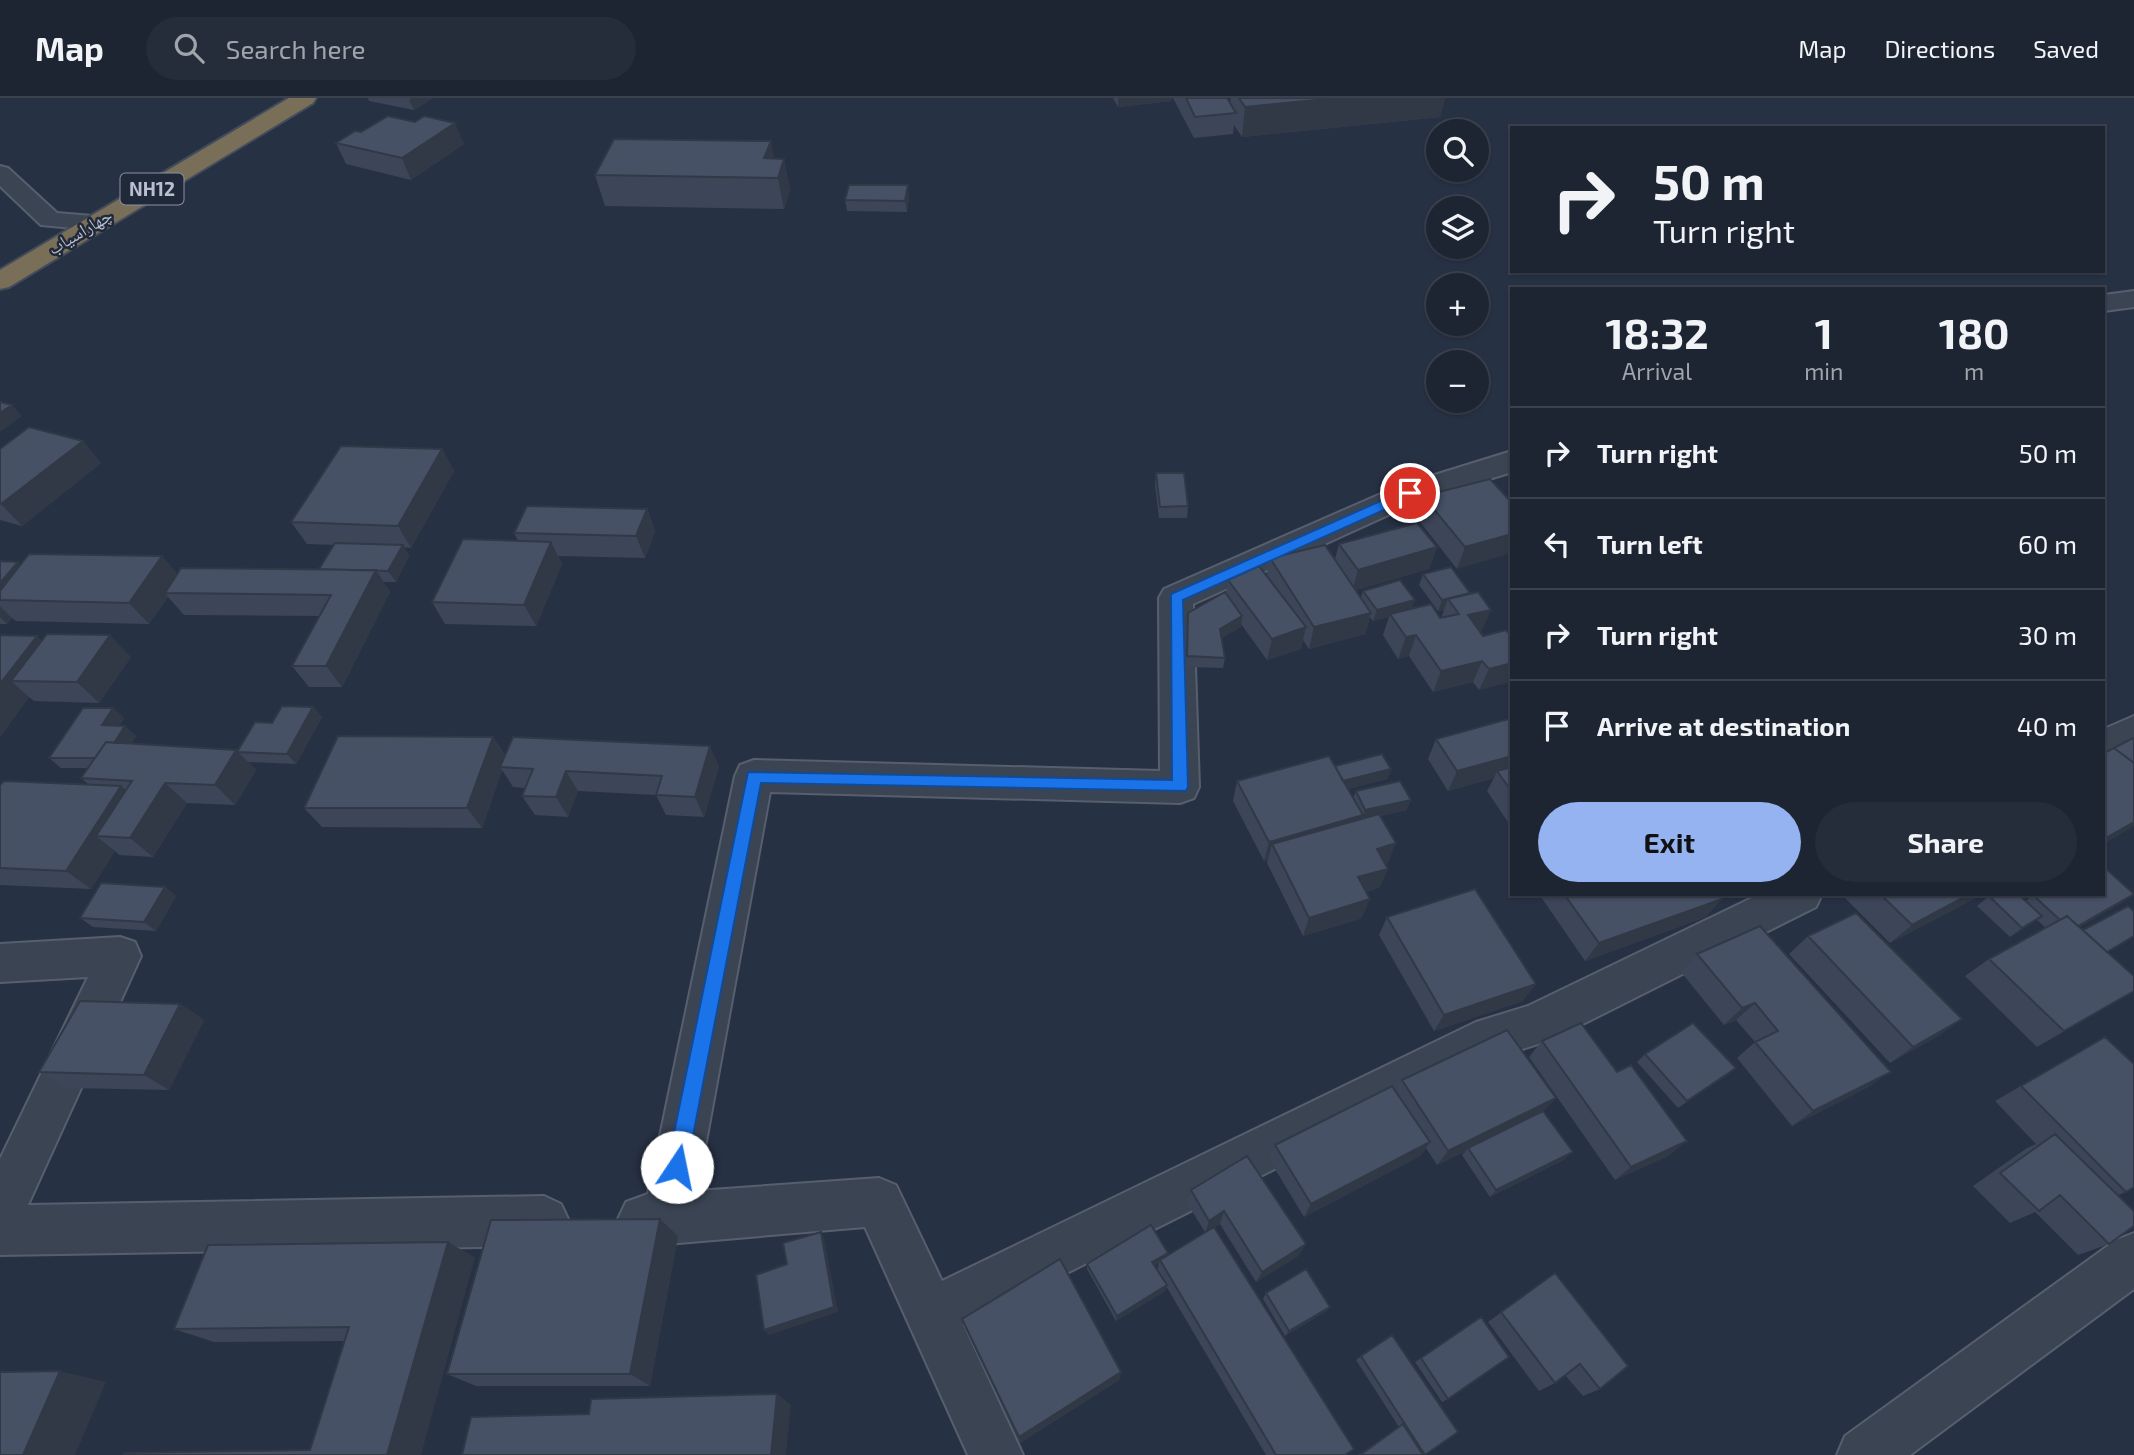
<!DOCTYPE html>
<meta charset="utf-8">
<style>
body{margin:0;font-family:"Exo 2","Noto Naskh Arabic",sans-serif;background:#252d3b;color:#f1f3f6;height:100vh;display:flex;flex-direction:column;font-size:26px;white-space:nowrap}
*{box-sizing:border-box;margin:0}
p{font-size:23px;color:#a0a5ac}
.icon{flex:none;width:38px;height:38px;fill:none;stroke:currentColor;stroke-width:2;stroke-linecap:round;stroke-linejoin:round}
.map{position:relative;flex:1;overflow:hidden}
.drawer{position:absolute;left:1510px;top:189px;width:595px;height:609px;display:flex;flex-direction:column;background:#1d2533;border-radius:0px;box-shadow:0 2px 5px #0004,0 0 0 2px #3b424e}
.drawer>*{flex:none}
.top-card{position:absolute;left:1510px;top:28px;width:595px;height:147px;border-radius:0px;box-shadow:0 2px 5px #0004,0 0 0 2px #3b424e;background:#1d2533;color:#f1f3f6;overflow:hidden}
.fabs{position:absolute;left:1426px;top:21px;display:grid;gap:14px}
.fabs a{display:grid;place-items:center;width:63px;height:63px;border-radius:50%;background:#1d2533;box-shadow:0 2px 5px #0004,0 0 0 2px #3b424e;font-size:35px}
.pin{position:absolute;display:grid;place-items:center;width:60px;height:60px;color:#fff;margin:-30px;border:4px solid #fff;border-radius:50%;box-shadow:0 2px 7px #0007}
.me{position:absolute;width:77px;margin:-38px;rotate:11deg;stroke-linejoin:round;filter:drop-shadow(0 0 5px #0008)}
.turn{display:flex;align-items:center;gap:24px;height:147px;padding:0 28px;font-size:32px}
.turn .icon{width:91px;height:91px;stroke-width:2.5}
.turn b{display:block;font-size:49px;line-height:60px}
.eta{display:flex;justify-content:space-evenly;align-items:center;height:119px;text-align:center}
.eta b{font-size:42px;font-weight:700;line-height:49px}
.primary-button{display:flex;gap:14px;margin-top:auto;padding:14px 28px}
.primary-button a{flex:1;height:80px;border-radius:42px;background:#95b2f1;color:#111;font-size:28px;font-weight:700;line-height:80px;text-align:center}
.primary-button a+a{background:#252d3b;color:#f1f3f6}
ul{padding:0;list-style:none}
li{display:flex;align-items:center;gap:21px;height:91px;padding:0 28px;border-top:2px solid #3b424e}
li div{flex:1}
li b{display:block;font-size:26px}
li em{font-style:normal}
header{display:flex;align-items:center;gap:42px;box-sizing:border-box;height:98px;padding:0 35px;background:#1d2533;border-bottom:2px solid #3b424e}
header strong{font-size:33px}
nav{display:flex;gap:38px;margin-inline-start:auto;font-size:24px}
.search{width:490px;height:63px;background:#252d3b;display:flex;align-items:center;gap:18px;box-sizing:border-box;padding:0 24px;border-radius:38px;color:#a0a5ac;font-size:26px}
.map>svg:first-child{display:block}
</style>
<header>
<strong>Map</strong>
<div class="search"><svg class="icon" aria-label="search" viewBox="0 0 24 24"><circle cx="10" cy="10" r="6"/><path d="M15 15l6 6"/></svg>Search here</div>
<nav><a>Map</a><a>Directions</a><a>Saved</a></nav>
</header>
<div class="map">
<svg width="2134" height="1357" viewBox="0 0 2134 1357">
<rect width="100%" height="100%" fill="#273144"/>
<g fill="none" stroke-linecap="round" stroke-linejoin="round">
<g stroke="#575f6e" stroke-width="4">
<path id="street" d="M0 68 8 70 57 115 104 119 108 124 104 129 95 132 41 127 0 88Z
M2134 193V209L2104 213V197Z
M1512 353V374L1421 402 1193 506 1199 689 1194 700 1180 705 770 694 697 1093 879 1080 896 1087 942 1183 1476 924 1528 908 1760 796H1822L1816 809 1551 942 1500 958 963 1227 1023 1357H968L865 1129 667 1146H643L626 1138 618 1121 626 1104 648 1096 735 678 740 667 754 662 1160 673 1159 500 1164 491 1399 388Z
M2134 618V650L2104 663V631Z
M120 839 135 844 141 858 28 1107 544 1098 561 1106 569 1123 561 1140 544 1148 0 1157V1061L88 879 0 884V846Z
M2134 1135V1191L1910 1357H1837L1845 1338 2116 1142Z"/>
</g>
<g stroke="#434c5b" stroke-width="4">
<path id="highway" d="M289 0H316L313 5 9 189 0 191V172Z"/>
</g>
<use href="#street" fill="#3b4453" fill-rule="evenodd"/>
<use href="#highway" fill="#796e58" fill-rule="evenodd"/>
</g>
<path fill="#3c4658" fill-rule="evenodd" d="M368 0H433L414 12 369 3Z
M1113 0H1172L1171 3 1118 9Z
M1173 0H1227L1230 6 1231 0H1445L1440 19 1242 39 1234 27 1233 36 1194 40Z
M415 24 464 46 411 82 346 66 336 45 361 34Z
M784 61 790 92 784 111 605 108 595 77Z
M909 98 907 114 847 113 845 102Z
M83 343 101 365 22 428 0 422V351Z
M442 351 454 373 411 450 404 449 409 458 396 484H383L390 494 342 589H309L292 568 320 518 184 517 168 499 149 526 16 523 12 520 7 526H0V463L21 467 162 458 177 476 319 471 334 447 307 446 291 424Z
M1156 375 1188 408 1187 420H1159L1155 387Z
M1423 398 1512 405 1457 471 1417 420Z
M647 411 655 433 645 460 558 458 562 466 536 528 445 526 432 504 518 443 514 435Z
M1339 446 1437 449 1429 471 1356 492 1361 499 1363 493 1441 520 1444 512 1438 513 1419 487 1423 476 1482 533 1480 534 1483 538 1512 540V583L1479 592 1473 584 1433 594 1409 558 1398 561 1383 537 1389 519 1373 523 1370 519 1365 536 1309 551 1303 542 1301 551 1267 562 1241 526V529L1221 540 1225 560 1223 570 1185 569 1188 515 1226 496 1228 482 1267 478 1270 460 1335 461Z
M0 537 41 542 131 559 99 605 34 603 29 599 0 639Z
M313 609 322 619 296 666 248 664 256 672 235 707 187 705 153 759 119 757 115 753 91 791 0 787V687L88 686 81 680 88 670H61L49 660 113 610 124 620 119 628H125L136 638 131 646 236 652 238 653 272 625Z
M1512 620V730L1487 693 1494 680 1448 693 1428 661 1436 641Z
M493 639 505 657 719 668 704 719 666 717 656 697 578 693 568 719 535 717 522 698 525 690 513 689 502 672 482 730 322 729 304 710Z
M1335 668 1391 671 1387 681 1348 691 1353 700 1356 693 1407 712 1380 718 1388 765H1385L1380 789 1366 794 1362 820 1303 838 1267 765 1268 762 1264 763 1233 703 1237 683Z
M165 789 176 798 156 833 93 829 80 820Z
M1539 796H1719L1706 819 1585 863Z
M1841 796H1983L1890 845Z
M2035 796H2134L2121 805 2079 829 2107 854 2134 893 2037 949 1965 878 1989 861 2046 830 2037 822 2010 839 1977 808 1989 798 2025 803Z
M1387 819 1523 903 1434 933 1379 837Z
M1808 838 1962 921 1938 938 1890 965 1789 856Z
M1697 856 1868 989 1792 1028 1737 960 1755 944 1736 922 1724 927 1681 874Z
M180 906 204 922 169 992 68 990 39 974Z
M2105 939 2126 1094 2118 1097 2109 1146 2078 1157 2035 1114 2010 1125 1973 1088 2027 1050 2036 1046 1995 1003Z
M1542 943 1670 1057 1615 1082 1529 959Z
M1645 956 1726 978 1678 1010 1637 964Z
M1402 982 1544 1013 1565 1061 1490 1099 1462 1057 1466 1053 1437 1067 1426 1050 1420 1058 1304 1119 1269 1061 1275 1047 1395 992Z
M1191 1092 1306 1146 1298 1158 1256 1184 1220 1126 1214 1129 1345 1357H1266L1166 1188 1165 1193 1116 1223 1087 1171V1166L1167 1158 1205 1134 1187 1105ZM1159 1165 1157 1173 1154 1168Z
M678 1138 650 1288H476L447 1276Z
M448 1144 475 1160 310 1352 345 1243 214 1244 174 1231Z
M1555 1175 1600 1291 1583 1298 1565 1277 1555 1285 1539 1293 1488 1224Z
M1266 1195 1330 1209 1325 1214 1285 1238 1263 1201Z
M1481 1219 1448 1301 1442 1304 1415 1264Z
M962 1221 1121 1274 1119 1282 1020 1345 965 1230Z
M1361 1258 1425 1357H1358L1399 1329 1356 1262Z"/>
<path fill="#313947" d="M412 0H433L414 12 409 2Z
M1118 0H1172L1171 3 1118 9Z
M1337 0H1445L1440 19 1242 39 1245 9Z
M455 25 464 46 411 82 402 60Z
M771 43 777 73 764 60Z
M784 61 790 92 784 111 778 80Z
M908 87 909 98 907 114 905 103Z
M12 307 22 318 0 334V315Z
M83 343 101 365 22 428 1 406Z
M442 351 454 373 411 450 398 428Z
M647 411 655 433 645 460 636 438Z
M1512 436V455L1457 471 1465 449Z
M551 444 562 466 536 528 524 507Z
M403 447 409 458 396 484 388 473Z
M1437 449 1429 471 1352 493 1358 472Z
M162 458 181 480 165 495 168 499 149 526 129 505Z
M18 464 39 486 0 502V485Z
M376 472 390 494 342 589 326 568Z
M1470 495 1448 501 1444 512 1438 513 1442 502Z
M1415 502 1411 513 1390 516 1389 519 1373 523 1377 512Z
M0 508 12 520 7 526 0 519Z
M1491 512 1482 533 1460 539 1468 517Z
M1371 515 1365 536 1309 551 1314 529Z
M1242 518 1241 529 1218 541 1220 531Z
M1306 529 1301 551 1267 562 1272 541Z
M110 537 131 559 99 605 77 584Z
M1416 537 1409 558 1398 561 1406 539Z
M37 538 59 559 11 583 29 599 0 639V586Z
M1482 563 1473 584 1433 594 1441 573Z
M1512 565V583L1479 592 1489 571Z
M313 609 322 619 296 666 287 656Z
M113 610 124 620 113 638 102 627Z
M125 628 136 638 116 670 104 660Z
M493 639 506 659 500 669 502 672 482 730 467 710Z
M710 648 719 668 704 719 695 699Z
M236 652 256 672 235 707 215 687Z
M1512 658V675L1497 673 1494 680 1448 693 1457 673Z
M1391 671 1387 681 1340 693 1343 683Z
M566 673 578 693 568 719 556 699Z
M165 685 187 705 153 759 130 740Z
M121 688 144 707 96 738 115 753 91 791 66 773Z
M1411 702 1407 712 1362 722 1365 712Z
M1363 717 1356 737 1272 746 1268 762 1264 763 1269 744Z
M2134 724V728L2104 746V741Z
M1396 745 1388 765 1370 770 1377 751Z
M1388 771 1380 789 1351 798 1358 779Z
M165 789 176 798 156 833 144 824Z
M1970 796H1983L1890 845 1912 827Z
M2134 796 2121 805 2058 841 2071 832Z
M1370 801 1362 820 1303 838 1309 820Z
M1722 801 1706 819 1585 863 1599 845Z
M2042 818 2029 827 2010 839 2022 830Z
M1536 886 1523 903 1434 933 1444 917Z
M1755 905 1736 922 1724 927 1742 910Z
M180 906 204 922 169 992 144 977Z
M1962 921 1938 938 1890 965 1913 949Z
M1736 970 1726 978 1678 1010 1687 1003Z
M1891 974 1868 989 1792 1028 1813 1013Z
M1556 1000 1542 1015 1468 1050 1466 1053 1437 1067 1448 1053Z
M1687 1043 1670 1057 1615 1082 1631 1069Z
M1430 1044 1420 1058 1304 1119 1311 1106Z
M1573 1054 1565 1061 1490 1099 1496 1092Z
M1224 1113 1220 1126 1205 1135 1209 1123Z
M660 1121 678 1138 650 1288 630 1276Z
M821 1134 824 1140 838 1214 769 1237 764 1232Z
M448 1144 475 1160 421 1357H387Z
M1306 1146 1298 1158 1256 1184 1262 1174Z
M1168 1155 1166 1161 1160 1162 1159 1165 1151 1170 1152 1164Z
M1167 1187 1165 1193 1116 1223 1117 1218Z
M1330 1209 1325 1214 1285 1238 1289 1233Z
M60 1273 106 1284 75 1357H23Z
M1121 1274 1119 1282 1020 1345 1019 1339Z
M777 1296 791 1307 786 1357H771Z"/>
<path fill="#465166" stroke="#313947" stroke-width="2" d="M1186 0H1227L1236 15 1195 19Z
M1239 0H1337L1245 9Z
M388 18 415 24 424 18 455 25 402 60 336 45 355 33 361 34Z
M614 41 771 43 764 60 784 61 778 80 595 77Z
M849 87H908L905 103 845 102Z
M0 304 12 307 0 315Z
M29 329 83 343 1 406 0 405V351Z
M341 348 442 351 398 428 291 424Z
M1156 375H1184L1188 408 1160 409Z
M1490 381 1512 405V436L1465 449 1423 398Z
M527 408 647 411 636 438 514 435Z
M1417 425 1437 449 1358 472 1339 446Z
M463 441 551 444 524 507 432 504Z
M335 445 403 447 388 473 319 471Z
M1325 447 1371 515 1314 529 1270 460Z
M29 456 162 458 129 505 0 502V493Z
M0 463 18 464 0 485Z
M1259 468 1306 529 1272 541 1228 482Z
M1451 469 1470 495 1442 502 1423 476Z
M181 470 376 472 326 568H292L331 497 165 495Z
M1400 482 1415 502 1377 512 1363 493Z
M1225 494 1242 518 1220 531 1225 560 1187 558 1188 515Z
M1478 494 1491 512 1468 517 1483 538 1506 532 1512 540V565L1489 571 1482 563 1441 573 1416 537 1406 539 1390 516 1431 506 1440 520 1459 516 1448 501Z
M47 536 110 537 77 584 11 583Z
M0 537 37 538 0 586Z
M282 608 313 609 287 656 237 654 255 624 272 625Z
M83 610H113L102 627 125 628 114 645 106 644 95 660H49Z
M1512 620V658L1457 673 1436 641Z
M338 638 493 639 467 710H304Z
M513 639 710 648 695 699 656 697 662 678 566 673 556 699 522 698 533 671 500 669Z
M2133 640H2134V665L2114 650Z
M106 644 236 652 215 687 165 685 130 740 96 738 132 683 81 680Z
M2114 650 2134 665V724L2104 741V655Z
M1382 656 1391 671 1343 683 1335 668Z
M1329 658 1363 717 1269 744 1237 683Z
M1512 669V694L1497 673Z
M4 683 121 688 66 773 0 770V687Z
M1400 683 1411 702 1365 712 1356 693Z
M1379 716 1396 745 1377 751 1388 771 1358 779 1370 801 1309 820 1272 746Z
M2104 769 2134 796 2078 828 2067 818 2060 822 2033 797 2104 796Z
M101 785 165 789 144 824 80 820Z
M1475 791 1536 886 1444 917 1387 819Z
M1564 796H1719L1722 801 1599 845Z
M1880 796H1970L1912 827Z
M1993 796H2018L2042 818 2022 830 1989 798Z
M2128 808 2134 813V838L2107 854 2083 832Z
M1856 815 1962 921 1913 949 1808 838Z
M2067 818 2134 878V893L2064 933 1989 861Z
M1760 828 1891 974 1813 1013 1755 944 1778 933 1755 905 1742 910 1697 856Z
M80 903 180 906 144 977 39 974Z
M1581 925 1617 974 1631 967 1687 1043 1631 1069 1542 943Z
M1693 925 1736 970 1687 1003 1645 956Z
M1507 932 1556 1000 1448 1053 1402 982Z
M2105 939 2134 966V1089L2126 1094 2021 988Z
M1392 988 1430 1044 1311 1106 1275 1047Z
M1543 1013 1573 1054 1496 1092 1468 1050Z
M2055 1036 2134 1113V1128L2109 1146 2060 1097 2039 1113 2000 1075Z
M1247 1058 1306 1146 1262 1174 1224 1113 1209 1123 1191 1092Z
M660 1121 630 1276H447L491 1122Z
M1151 1127 1168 1155 1152 1164 1167 1187 1117 1218 1087 1166Z
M1214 1129 1354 1351 1345 1357H1276L1160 1162Z
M821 1134 834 1209 764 1232 756 1177 787 1166 783 1145Z
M448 1144 387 1357H124V1355L310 1352 349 1229 174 1231 208 1147Z
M1060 1161 1121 1274 1019 1339 962 1221Z
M1306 1171 1330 1209 1289 1233 1266 1195Z
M1555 1175 1628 1268 1600 1291 1580 1266 1555 1285 1501 1214Z
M1481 1219 1509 1259 1448 1301 1421 1260Z
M1392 1237 1458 1334 1425 1357 1361 1258Z
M60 1273 23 1357H0V1274Z
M777 1296 771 1357H462L471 1319 589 1316 591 1301Z
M1403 1326 1423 1357H1360Z"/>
<path fill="#1a73e8" stroke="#114b97" stroke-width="2" d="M1410 390 1415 392V398L1183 502 1188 689 1186 693 761 685 687 1069 684 1076 677 1079 670 1076 667 1069 748 674 1172 682 1171 496Z"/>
<g text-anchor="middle" stroke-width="5" stroke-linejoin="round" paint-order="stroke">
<g font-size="18" fill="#b9bfcd" stroke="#202939">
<text transform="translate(80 134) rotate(-31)" y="6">چهاراسیاب</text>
</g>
<rect fill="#202939" stroke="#8b92a1" stroke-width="2" x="120.5" y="75.5" width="63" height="31" rx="5"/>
<g font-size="19" font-weight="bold" fill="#b9bfcd">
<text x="152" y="98">NH12</text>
</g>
</g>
</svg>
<div class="fabs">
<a><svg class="icon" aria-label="search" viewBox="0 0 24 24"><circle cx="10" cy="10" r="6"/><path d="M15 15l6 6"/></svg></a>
<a><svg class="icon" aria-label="layers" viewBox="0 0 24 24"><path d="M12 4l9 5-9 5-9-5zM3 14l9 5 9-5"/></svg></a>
<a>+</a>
<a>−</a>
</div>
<div class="pin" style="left:1410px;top:395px;background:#d93025"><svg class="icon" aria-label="arrive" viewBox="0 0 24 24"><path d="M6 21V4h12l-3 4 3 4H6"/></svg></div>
<svg class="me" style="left:677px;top:1069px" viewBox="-20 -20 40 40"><circle r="19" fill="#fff"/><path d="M0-13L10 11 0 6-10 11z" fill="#1a73e8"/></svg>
<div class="top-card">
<div class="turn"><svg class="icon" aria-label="right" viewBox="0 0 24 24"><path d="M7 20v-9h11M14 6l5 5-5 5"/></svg><div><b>50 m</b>Turn right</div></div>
</div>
<section class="drawer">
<div class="eta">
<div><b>18:32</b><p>Arrival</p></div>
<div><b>1</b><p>min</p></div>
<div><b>180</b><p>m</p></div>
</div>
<ul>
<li><svg class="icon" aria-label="right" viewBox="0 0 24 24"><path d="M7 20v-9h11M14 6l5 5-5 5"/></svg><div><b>Turn right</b></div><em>50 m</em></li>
<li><svg class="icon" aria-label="left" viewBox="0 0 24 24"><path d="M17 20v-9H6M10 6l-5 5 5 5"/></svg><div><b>Turn left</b></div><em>60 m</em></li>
<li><svg class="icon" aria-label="right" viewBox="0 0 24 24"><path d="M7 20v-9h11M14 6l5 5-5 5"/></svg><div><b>Turn right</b></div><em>30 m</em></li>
<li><svg class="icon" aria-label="arrive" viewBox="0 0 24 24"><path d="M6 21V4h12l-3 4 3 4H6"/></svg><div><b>Arrive at destination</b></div><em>40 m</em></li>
</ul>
<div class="primary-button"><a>Exit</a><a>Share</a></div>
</section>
</div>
